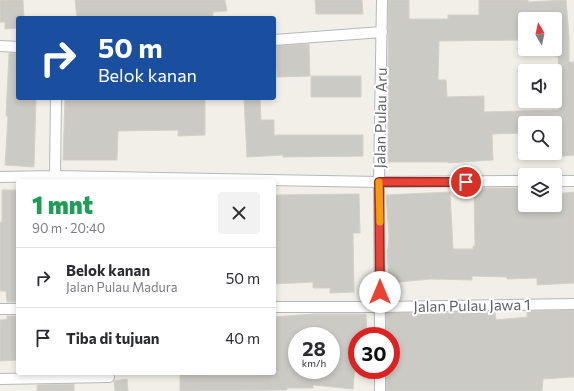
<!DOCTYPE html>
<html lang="id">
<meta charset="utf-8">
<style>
body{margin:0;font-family:Commissioner,sans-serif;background:#f2f2f3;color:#2b2b33;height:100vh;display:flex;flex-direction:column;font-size:15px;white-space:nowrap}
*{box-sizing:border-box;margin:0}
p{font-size:13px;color:#7c7c81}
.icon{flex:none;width:22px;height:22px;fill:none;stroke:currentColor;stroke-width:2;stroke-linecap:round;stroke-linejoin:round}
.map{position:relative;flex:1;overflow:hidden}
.sheet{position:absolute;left:16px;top:179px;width:260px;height:196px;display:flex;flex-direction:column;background:#fff;border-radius:4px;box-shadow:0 2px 6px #0003}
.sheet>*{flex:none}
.top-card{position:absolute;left:16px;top:16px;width:260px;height:84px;border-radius:4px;box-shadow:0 2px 6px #0003;background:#1a4fa0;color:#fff;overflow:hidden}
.needle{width:26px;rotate:351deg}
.fabs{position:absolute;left:518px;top:12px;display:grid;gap:8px}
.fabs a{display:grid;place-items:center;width:44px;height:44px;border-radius:4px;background:#fff;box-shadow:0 2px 6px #0003;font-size:20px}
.speed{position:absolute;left:288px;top:327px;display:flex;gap:8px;font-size:20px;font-weight:700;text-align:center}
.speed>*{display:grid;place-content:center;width:52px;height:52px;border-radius:50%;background:#fff;box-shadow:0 2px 6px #0003;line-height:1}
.speed small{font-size:10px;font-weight:400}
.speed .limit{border:6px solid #d22;background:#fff;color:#111}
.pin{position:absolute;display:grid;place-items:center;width:34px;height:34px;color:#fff;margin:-17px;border:2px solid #fff;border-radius:50%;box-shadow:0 1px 4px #0007}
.me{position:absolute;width:44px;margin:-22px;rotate:0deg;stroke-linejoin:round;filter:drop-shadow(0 0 3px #0008)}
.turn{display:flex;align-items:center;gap:14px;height:84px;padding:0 16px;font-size:18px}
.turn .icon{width:52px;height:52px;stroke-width:2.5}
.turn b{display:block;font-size:28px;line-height:34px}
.round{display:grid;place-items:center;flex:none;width:42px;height:42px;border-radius:4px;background:#f2f2f3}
.summary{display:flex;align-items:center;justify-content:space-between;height:68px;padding:0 16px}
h1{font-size:24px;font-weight:800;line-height:30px;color:#1e9e55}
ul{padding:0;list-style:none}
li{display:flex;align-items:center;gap:12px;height:60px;padding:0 16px;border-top:1px solid #e1e1e2}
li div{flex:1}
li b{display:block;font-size:15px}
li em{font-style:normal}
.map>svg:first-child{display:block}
</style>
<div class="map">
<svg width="574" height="391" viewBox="0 0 574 391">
<rect width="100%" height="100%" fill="#f1efe8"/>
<path fill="#cccac5" stroke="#d6d1c6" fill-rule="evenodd" d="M0 0H23L24 18H18V28L5 29V22H0Z
M75 0H225L227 11 213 12V18H77Z
M315 0H362L363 14H316Z
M388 0H409V19H448V15H479V0H528V2L566 0 569 36V62H574V155L555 157V123H525V133L492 134 493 160 448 163V162H388ZM555 17V56H558L561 100H558L559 110 484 112V96L447 97 446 80H438L439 41 525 40V19Z
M309 44 310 76 277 77 276 46Z
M9 53H18V98H36L34 167 5 165 8 116H6Z
M311 76H361V97H311Z
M65 98H205V135L178 136V130L118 131 117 160H63Z
M244 98H260L261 120H274V135H363V156L283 157V155L247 157Z
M474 188H525V205H555V194L574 192V283L537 285V278L507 279V277L472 276V280L431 279 389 283 387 250 388 249 389 236 386 195 450 192 453 249H473V246H475Z
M2 190H18V302H7L6 291H0V222H2Z
M359 194 360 233H353L354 292 330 293V288H313V282L274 284V195Z
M574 310V377L543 379 542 391H386V370H391V336H386V313L495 312 496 320 527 317V311Z
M313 314H366L367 336H357L356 365H355L353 389 313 385V388H287V390L180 391V373H207L208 375H257V373H274V317ZM297 336H331V370H297Z
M7 316H18V360L0 361V320L7 319Z
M127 379 128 391H115L114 381Z
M74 384V391H37V385Z"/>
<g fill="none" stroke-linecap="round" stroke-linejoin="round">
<g stroke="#b5b8bc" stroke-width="12">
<path id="street" d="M274 40 382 32
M0 46 18 47
M55 176 56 98
M0 177 55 176 379 182 525 181
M555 181H574
M274 307H380L574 304
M0 309H18
M380 336 379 182 382 0
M0 379 109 377
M380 391V370"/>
</g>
<use href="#street" stroke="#fff" stroke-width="10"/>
</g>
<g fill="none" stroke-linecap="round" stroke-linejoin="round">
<g stroke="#982c22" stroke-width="10">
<path id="route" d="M380 292 379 182H466"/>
</g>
<use href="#route" stroke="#ea4335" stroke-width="7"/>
<path stroke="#f59e0b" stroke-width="7" d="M379 182 380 222"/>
</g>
<g text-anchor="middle" stroke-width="4" stroke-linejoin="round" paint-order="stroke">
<g font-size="15" fill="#5f6368" stroke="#fff">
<text transform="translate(381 118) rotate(-89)" y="5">Jalan Pulau Aru</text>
<text transform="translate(472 306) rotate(-1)" y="5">Jalan Pulau Jawa 1</text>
</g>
</g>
</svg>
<div class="fabs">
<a><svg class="needle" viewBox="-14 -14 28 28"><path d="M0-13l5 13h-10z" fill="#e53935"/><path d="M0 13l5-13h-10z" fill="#7c7c81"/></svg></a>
<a><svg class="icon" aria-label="sound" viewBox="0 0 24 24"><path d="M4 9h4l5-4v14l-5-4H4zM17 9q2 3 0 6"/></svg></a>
<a><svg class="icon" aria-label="search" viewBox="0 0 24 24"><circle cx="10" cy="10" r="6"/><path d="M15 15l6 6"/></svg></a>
<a><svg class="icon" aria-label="layers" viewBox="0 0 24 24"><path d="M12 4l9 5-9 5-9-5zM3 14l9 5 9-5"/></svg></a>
</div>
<div class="speed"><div>28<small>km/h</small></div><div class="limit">30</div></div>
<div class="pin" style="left:466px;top:182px;background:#d93025"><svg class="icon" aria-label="arrive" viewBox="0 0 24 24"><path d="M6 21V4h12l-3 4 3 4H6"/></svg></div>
<svg class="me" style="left:380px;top:292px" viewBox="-20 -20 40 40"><circle r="19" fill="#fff"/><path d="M0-13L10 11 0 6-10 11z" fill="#ea4335"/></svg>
<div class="top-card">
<div class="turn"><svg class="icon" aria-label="right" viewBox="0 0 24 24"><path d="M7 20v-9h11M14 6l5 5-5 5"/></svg><div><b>50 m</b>Belok kanan</div></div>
</div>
<section class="sheet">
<div class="summary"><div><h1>1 mnt</h1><p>90 m · 20:40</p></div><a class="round"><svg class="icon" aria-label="close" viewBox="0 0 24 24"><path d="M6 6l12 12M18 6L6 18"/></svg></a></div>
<ul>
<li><svg class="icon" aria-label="right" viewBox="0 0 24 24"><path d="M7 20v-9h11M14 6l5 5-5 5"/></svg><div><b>Belok kanan</b><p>Jalan Pulau Madura</p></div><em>50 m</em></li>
<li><svg class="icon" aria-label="arrive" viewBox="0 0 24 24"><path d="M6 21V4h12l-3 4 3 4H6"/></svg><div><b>Tiba di tujuan</b></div><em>40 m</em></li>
</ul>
</section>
</div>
